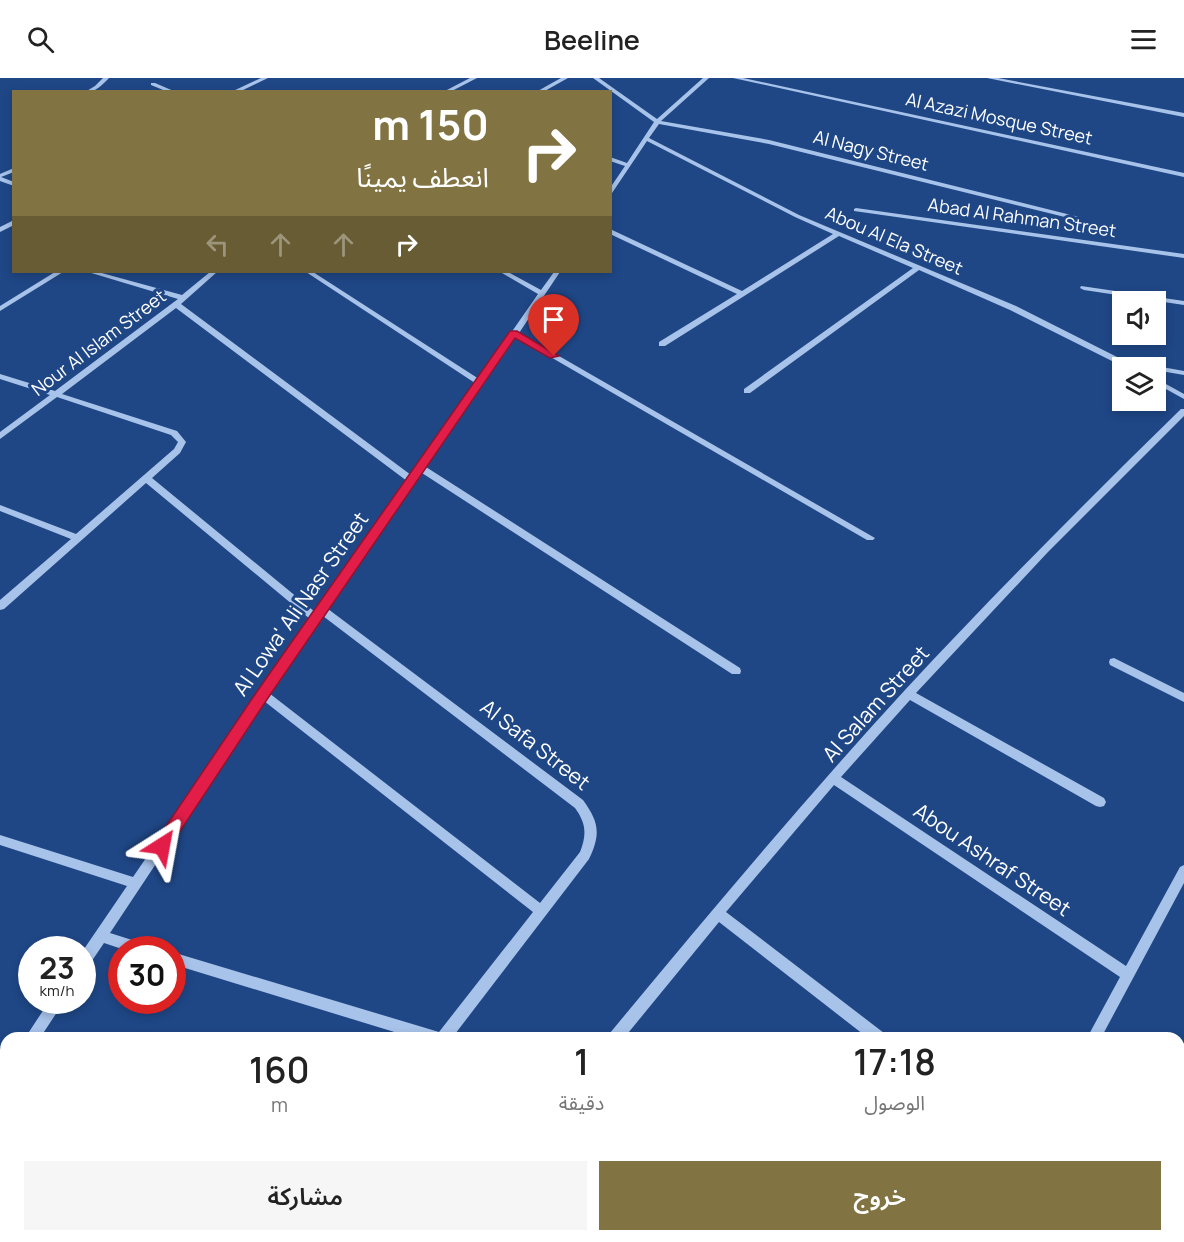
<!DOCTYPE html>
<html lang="ar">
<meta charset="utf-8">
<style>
body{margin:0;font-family:Manrope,"Noto Sans Arabic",sans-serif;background:#f6f6f6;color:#222;direction:rtl;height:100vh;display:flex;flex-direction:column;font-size:22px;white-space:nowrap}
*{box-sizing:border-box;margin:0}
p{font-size:20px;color:#767676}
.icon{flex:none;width:33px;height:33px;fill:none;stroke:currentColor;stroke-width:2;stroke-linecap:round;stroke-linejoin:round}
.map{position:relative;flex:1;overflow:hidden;direction:ltr}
.side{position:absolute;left:0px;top:954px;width:1185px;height:210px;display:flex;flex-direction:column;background:#fff;border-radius:18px 18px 0 0;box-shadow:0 3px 9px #0003;direction:rtl}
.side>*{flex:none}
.guide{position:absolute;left:12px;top:12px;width:600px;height:183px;border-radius:0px;box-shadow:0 3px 9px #0003;direction:rtl;background:#827342;color:#fff;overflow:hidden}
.buttons{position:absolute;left:1112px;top:213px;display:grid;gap:12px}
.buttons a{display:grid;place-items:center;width:54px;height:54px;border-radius:0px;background:#fff;box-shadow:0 3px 9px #0003;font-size:30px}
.speed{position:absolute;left:18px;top:858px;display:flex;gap:12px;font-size:30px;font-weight:700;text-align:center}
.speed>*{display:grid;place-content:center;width:78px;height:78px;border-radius:50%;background:#fff;box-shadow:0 3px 9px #0003;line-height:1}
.speed small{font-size:15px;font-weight:400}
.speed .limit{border:9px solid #d22;background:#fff;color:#111}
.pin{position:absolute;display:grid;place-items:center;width:51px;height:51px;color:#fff;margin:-62px -26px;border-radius:50% 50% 50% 0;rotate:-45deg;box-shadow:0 0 6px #0007}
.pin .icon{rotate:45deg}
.me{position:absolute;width:66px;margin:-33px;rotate:34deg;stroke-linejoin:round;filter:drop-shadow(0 0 4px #0008)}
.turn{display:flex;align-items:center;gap:21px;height:126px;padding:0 24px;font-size:27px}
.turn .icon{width:78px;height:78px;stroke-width:2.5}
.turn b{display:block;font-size:42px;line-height:51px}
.lanes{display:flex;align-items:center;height:57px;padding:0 24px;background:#0003;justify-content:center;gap:30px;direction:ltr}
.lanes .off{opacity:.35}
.eta{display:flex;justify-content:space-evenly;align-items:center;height:102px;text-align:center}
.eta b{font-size:36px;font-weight:600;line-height:42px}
.cta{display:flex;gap:12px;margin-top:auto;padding:12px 24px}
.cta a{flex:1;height:69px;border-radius:0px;background:#827342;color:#fff;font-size:24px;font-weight:600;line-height:69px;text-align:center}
.cta a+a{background:#f6f6f6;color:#222}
header{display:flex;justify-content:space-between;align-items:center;height:78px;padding:0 24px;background:#fff;font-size:27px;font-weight:600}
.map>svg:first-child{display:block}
</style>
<header><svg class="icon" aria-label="menu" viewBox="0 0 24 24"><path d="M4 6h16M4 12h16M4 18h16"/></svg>Beeline<svg class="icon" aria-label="search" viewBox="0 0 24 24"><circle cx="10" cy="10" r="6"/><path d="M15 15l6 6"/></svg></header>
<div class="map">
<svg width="1184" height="1164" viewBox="0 0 1184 1164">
<rect width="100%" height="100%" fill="#1f4786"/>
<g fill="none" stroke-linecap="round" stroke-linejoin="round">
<path fill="#a8c3ea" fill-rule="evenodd" d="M103 0H109C101 8 96 14 85 14L95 8Z
M261 0H268L239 14H231Z
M470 0H477L450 14H443Z
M561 0H568L543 14H536Z
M593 0H599L657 41 703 0H709L661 43 769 62 1079 139 1080 140 1077 142 769 66 659 46 649 60 799 137 1016 228 1123 282 1184 293V297L1155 292V290H1126L1010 232 919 192 750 315H744V311L913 190 839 158 665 268H659V264L737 216 610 156V151L742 213 833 156 795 139 647 63 610 118V110L625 88 610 83V79L627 85 654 44Z
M733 0H743L1184 95V99Z
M987 0H998L1184 35V39Z
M151 5H155L176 14H168L151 7Z
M14 90V94L1 99 14 104V108L0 103V96Z
M856 130 1184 176V180L854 133V131Z
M14 142V147L0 154V149Z
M55 194H63L0 233V228Z
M88 194H98L182 217 210 194H217L181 226 411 397 475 305 306 194H313L479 301 538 216 502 195 501 194H508L541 212 554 194H560L519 255 875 460 873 462H867L516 259 426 389 740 590 741 593 740 596H732L422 395 328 531 583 722C599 744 601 756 589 781L452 960H414L172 886V874L439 954 533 834 264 623 110 855 151 868 152 872H125L104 865 87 890 82 892V874L127 808 0 767V757L133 799 310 541 146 405 4 531 0 532V522L71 461 0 433V427L76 456 174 371 178 364 171 357 57 319 0 361V354L50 317 0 301V296L55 313 178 221ZM176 230 407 403 315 534 152 400 180 375 186 364 177 353 62 316ZM323 538 575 730C586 745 587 756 580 774L540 825 269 615 318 544H321Z
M1081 208 1184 223V227L1084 212 1080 210Z
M1155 300 1184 316V321L1155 305Z
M1181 331H1184V338L1048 474 916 615 1104 720 1106 724 1104 728 1100 729 1096 728 910 622 841 699 1126 888 1180 789 1184 787V805L1101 960H1087L1120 899 834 707 726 834 884 955 886 960H868L719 844 624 960H608L610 955C706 839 803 723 905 612 994 516 1087 423 1181 331Z
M1114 580 1184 615V624L1110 587 1109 584 1110 581Z
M50 922H65L40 960H25Z
M6 992V1012L0 1015V995Z
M0 1088 6 1090V1106L0 1104Z
M177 1158H207L211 1164H181Z
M298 1158H315L312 1164H295Z
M545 1158H566L569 1164H548Z
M982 1158H998L995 1164H979Z"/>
</g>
<path fill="#e11d48" stroke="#92132f" stroke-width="1.5" d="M510 253H517L559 278 550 280 515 260 268 620 167 773 162 775 156 773 154 768 156 763 258 612Z"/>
<g text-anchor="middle" stroke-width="6" stroke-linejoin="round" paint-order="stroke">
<g font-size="18" fill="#fff" stroke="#1f4786">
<text transform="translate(999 41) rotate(12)" y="6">Al Azazi Mosque Street</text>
<text transform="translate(871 73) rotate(14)" y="6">Al Nagy Street</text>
<text transform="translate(1022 140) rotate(8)" y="6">Abad Al Rahman Street</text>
<text transform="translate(894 163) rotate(23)" y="6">Abou Al Ela Street</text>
<text transform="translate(99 265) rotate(-37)" y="6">Nour Al Islam Street</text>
</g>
<g font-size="21" fill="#fff" stroke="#1f4786">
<text transform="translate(301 526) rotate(-55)" y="7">Al Lowa' Ali Nasr Street</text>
<text transform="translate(876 626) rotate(-48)" y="7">Al Salam Street</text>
<text transform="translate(535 667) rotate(38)" y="7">Al Safa Street</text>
<text transform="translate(992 782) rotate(34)" y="7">Abou Ashraf Street</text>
</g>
</g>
</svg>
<div class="buttons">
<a><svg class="icon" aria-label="sound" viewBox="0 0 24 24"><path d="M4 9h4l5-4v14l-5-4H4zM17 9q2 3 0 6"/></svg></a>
<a><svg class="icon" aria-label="layers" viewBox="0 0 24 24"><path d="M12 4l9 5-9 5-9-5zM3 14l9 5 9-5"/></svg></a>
</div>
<div class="speed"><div>23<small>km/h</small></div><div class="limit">30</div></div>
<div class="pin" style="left:554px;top:278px;background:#d93025"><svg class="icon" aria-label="arrive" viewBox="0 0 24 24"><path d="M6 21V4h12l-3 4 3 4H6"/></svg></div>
<svg class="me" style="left:162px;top:768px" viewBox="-20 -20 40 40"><path d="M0-17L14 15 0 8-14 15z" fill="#e11d48" stroke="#fff" stroke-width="4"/></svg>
<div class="guide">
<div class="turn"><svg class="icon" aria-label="right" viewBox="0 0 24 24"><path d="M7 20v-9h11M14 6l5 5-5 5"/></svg><div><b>150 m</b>انعطف يمينًا</div></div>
<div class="lanes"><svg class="icon off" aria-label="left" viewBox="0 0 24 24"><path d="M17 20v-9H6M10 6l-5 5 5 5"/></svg><svg class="icon off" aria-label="ahead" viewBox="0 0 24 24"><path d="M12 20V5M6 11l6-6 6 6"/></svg><svg class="icon off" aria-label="ahead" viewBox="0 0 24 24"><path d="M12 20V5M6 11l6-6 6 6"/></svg><svg class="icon" aria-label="right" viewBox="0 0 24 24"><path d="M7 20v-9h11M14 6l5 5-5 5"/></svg></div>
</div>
<section class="side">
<div class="eta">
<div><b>17:18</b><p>الوصول</p></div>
<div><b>1</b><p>دقيقة</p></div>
<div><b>160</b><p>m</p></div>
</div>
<div class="cta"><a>خروج</a><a>مشاركة</a></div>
</section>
</div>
